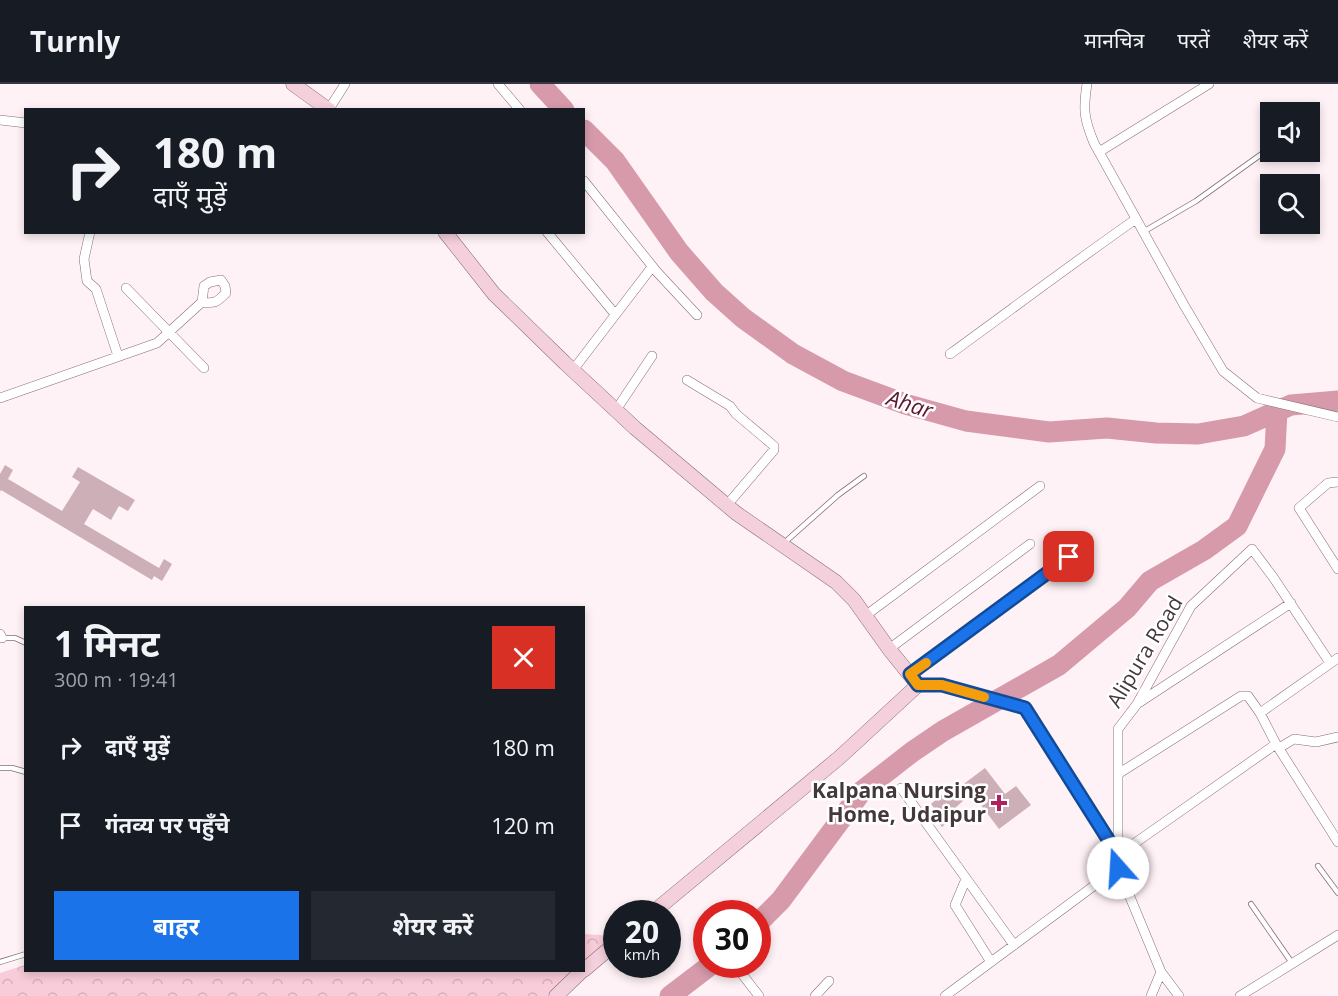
<!DOCTYPE html>
<html lang="hi">
<meta charset="utf-8">
<style>
body{margin:0;font-family:"Open Sans","Noto Sans Devanagari",sans-serif;background:#242831;color:#f1f3f6;height:100vh;display:flex;flex-direction:column;font-size:22px;white-space:nowrap}
*{box-sizing:border-box;margin:0}
p{font-size:20px;color:#9ea1a6}
.icon{flex:none;width:33px;height:33px;fill:none;stroke:currentColor;stroke-width:2;stroke-linecap:round;stroke-linejoin:round}
.map{position:relative;flex:1;overflow:hidden}
.side{position:absolute;left:24px;top:522px;width:561px;height:366px;display:flex;flex-direction:column;background:#171b24;border-radius:0px;box-shadow:0 3px 9px #0003}
.side>*{flex:none}
.top-card{position:absolute;left:24px;top:24px;width:561px;height:126px;border-radius:0px;box-shadow:0 3px 9px #0003;background:#171b24;color:#f1f3f6;overflow:hidden}
.buttons{position:absolute;left:1260px;top:18px;display:grid;gap:12px}
.buttons a{display:grid;place-items:center;width:60px;height:60px;border-radius:0px;background:#171b24;box-shadow:0 3px 9px #0003;font-size:30px}
.speed{position:absolute;left:603px;top:816px;display:flex;gap:12px;font-size:30px;font-weight:700;text-align:center}
.speed>*{display:grid;place-content:center;width:78px;height:78px;border-radius:50%;background:#171b24;box-shadow:0 3px 9px #0003;line-height:1}
.speed small{font-size:15px;font-weight:400}
.speed .limit{border:9px solid #d22;background:#fff;color:#111}
.pin{position:absolute;display:grid;place-items:center;width:51px;height:51px;color:#fff;margin:-26px;border-radius:12px;box-shadow:0 3px 9px #0006}
.me{position:absolute;width:66px;margin:-33px;rotate:341deg;stroke-linejoin:round;filter:drop-shadow(0 0 4px #0008)}
.turn{display:flex;align-items:center;gap:21px;height:126px;padding:0 30px;font-size:27px}
.turn .icon{width:78px;height:78px;stroke-width:2.5}
.turn b{display:block;font-size:42px;line-height:51px}
.round{display:grid;place-items:center;flex:none;width:63px;height:63px;border-radius:0px;background:#242831}
.headline{display:flex;align-items:center;justify-content:space-between;height:102px;padding:0 30px}
h1{font-size:36px;font-weight:700;line-height:45px}
.button{display:flex;gap:12px;margin-top:auto;padding:12px 30px}
.button a{flex:1;height:69px;border-radius:0px;background:#1a73e8;color:#fff;font-size:24px;font-weight:700;line-height:69px;text-align:center}
.button a+a{background:#242831;color:#f1f3f6}
ul{padding:0;list-style:none}
li{display:flex;align-items:center;gap:18px;height:78px;padding:0 30px}
li div{flex:1}
li b{display:block;font-size:22px}
li em{font-style:normal}
header{display:flex;align-items:center;gap:36px;box-sizing:border-box;height:84px;padding:0 30px;background:#171b24;border-bottom:2px solid #363941}
header strong{font-size:28px}
nav{display:flex;gap:33px;margin-inline-start:auto;font-size:21px}
.map>svg:first-child{display:block}
</style>
<header>
<strong>Turnly</strong>
<nav><a>मानचित्र</a><a>परतें</a><a>शेयर करें</a></nav>
</header>
<div class="map">
<svg width="1338" height="912" viewBox="0 0 1338 912">
<defs>
<pattern id="forest-crowns" width="20" height="18" patternUnits="userSpaceOnUse" patternTransform="scale(1.5)"><rect width="20" height="18" fill="#f8ccd8"/><path d="M2 6a3 3 0 1 1 6 0M12 15a3 3 0 1 1 6 0" fill="none" stroke="#d6b0ba"/></pattern>
</defs>
<rect width="100%" height="100%" fill="#fff2f6"/>
<path fill="url(#forest-crowns)" d="M584 850 616 852 584 881Z
M25 881 26 886 577 887 547 912H0V889Z"/>
<g fill="none" stroke-linecap="round" stroke-linejoin="round">
<path stroke="#d69aab" stroke-width="21" d="M540 0 564 26
M584 46 615 77 679 168 714 208 743 234 793 270 843 297 905 320 966 337 1049 348 1107 344 1156 349 1198 350 1244 342 1291 321 1338 317
M758 839 781 816 862 707 912 668 943 647 1059 581 1127 524 1150 497 1204 466 1237 442 1275 365 1277 327
M670 912 712 880"/>
</g>
<path fill="#ccafb7" d="M5 381 13 386 8 395 62 427 80 398 72 393 78 383 135 416 128 427 119 422 111 436 93 425 84 440 159 484 164 475 172 480 162 497 154 492 152 496 1 406 0 408V390Z
M985 684 1005 710 1016 702 1031 721 999 745 972 709 955 724 959 728 942 743 934 734 939 730 931 720 946 707 949 711Z"/>
<g fill="none" stroke-linecap="round" stroke-linejoin="round">
<g stroke="#876d74" stroke-width="6">
<path id="lane" d="M1143 148 1196 117 1270 64
M784 459 838 411 864 392
M2 554H15L26 559
M920 601H942L1025 624 1117 769
M0 684H12L26 688
M1318 782 1338 809
M1251 820 1292 879
M0 878 26 870"/>
</g>
<g stroke="#876d74" stroke-width="10">
<path id="street" d="M498 0 520 26
M1087 0C1083 26 1084 35 1094 59L1184 221 1223 287 1257 314 1338 333
M329 25 345 0
M0 36 26 39
M1099 68 1209 0
M584 97 657 188 697 231
M90 148 84 175 87 197 96 205 118 272
M547 148 615 230
M126 204 204 284
M950 270C1012 225 1073 179 1136 135
M573 286 652 183
M687 296 730 322 736 330 774 362V366L727 421
M0 314 157 259 202 218 204 202 210 198 221 196 225 202 226 209C217 218 215 220 202 218
M616 326 652 272
M1338 398 1328 399 1299 424 1338 485
M865 532 1040 402
M0 550 2 554
M889 565 1030 460
M910 590 1069 473
M1140 618 1291 519
M1276 660 1338 758
M1279 664 1294 655 1316 658 1338 653
M1118 690 1241 612H1248L1260 629
M901 704 1014 861
M1118 771 1276 660 1260 629 1338 574
M966 795 955 821 991 878
M1161 888 1179 912
M742 890 759 912
M815 912 829 897
M945 912 1118 784
M1151 912 1161 888 1118 784V645L1137 620 1191 522 1252 465 1273 493 1330 579
M1240 912 1338 851"/>
</g>
<g stroke="#876d74" stroke-width="15">
<path id="secondary" d="M293 0 329 26
M445 148 494 210 565 279 635 344 736 429 836 498 854 516 889 565 918 601 840 673 651 830
M584 886 616 859
M556 912 583 886"/>
</g>
<use href="#lane" stroke="#fff" stroke-width="4.5"/>
<use href="#street" stroke="#fff" stroke-width="9"/>
<use href="#secondary" stroke="#f4cfdc" stroke-width="14"/>
</g>
<g fill="none" stroke-linecap="round" stroke-linejoin="round">
<g stroke="#114b97" stroke-width="15">
<path id="route" d="M1069 473 910 590 918 601H942L1025 624 1118 771V784"/>
</g>
<use href="#route" stroke="#1a73e8" stroke-width="10"/>
<path stroke="#f59e0b" stroke-width="10" d="M926 579 910 590 918 601H942L984 613"/>
</g>
<path fill="#ad215f" stroke="#fff" stroke-width="2" d="M996 710h6v6h6v6h-6v6h-6v-6h-6v-6h6z"/>
<g text-anchor="middle" stroke-width="5" stroke-linejoin="round" paint-order="stroke">
<g font-size="21" fill="#44383b" stroke="#fff">
<text transform="translate(1145 568) rotate(-59)" y="7">Alipura Road</text>
</g>
<g font-size="21" font-weight="bold" fill="#44383b" stroke="#fff" text-anchor="end">
<text x="986" y="714">Kalpana Nursing<tspan x="986" dy="24">Home, Udaipur</tspan></text>
</g>
<g font-size="22" font-style="italic" fill="#5d1733" stroke="#fff">
<text transform="translate(910 320) rotate(18)" y="8">Ahar</text>
</g>
</g>
</svg>
<div class="buttons">
<a><svg class="icon" aria-label="sound" viewBox="0 0 24 24"><path d="M4 9h4l5-4v14l-5-4H4zM17 9q2 3 0 6"/></svg></a>
<a><svg class="icon" aria-label="search" viewBox="0 0 24 24"><circle cx="10" cy="10" r="6"/><path d="M15 15l6 6"/></svg></a>
</div>
<div class="speed"><div>20<small>km/h</small></div><div class="limit">30</div></div>
<div class="pin" style="left:1069px;top:473px;background:#d93025"><svg class="icon" aria-label="arrive" viewBox="0 0 24 24"><path d="M6 21V4h12l-3 4 3 4H6"/></svg></div>
<svg class="me" style="left:1118px;top:784px" viewBox="-20 -20 40 40"><circle r="19" fill="#fff"/><path d="M0-13L10 11 0 6-10 11z" fill="#1a73e8"/></svg>
<div class="top-card">
<div class="turn"><svg class="icon" aria-label="right" viewBox="0 0 24 24"><path d="M7 20v-9h11M14 6l5 5-5 5"/></svg><div><b>180 m</b>दाएँ मुड़ें</div></div>
</div>
<section class="side">
<div class="headline"><div><h1>1 मिनट</h1><p>300 m · 19:41</p></div><a class="round" style="background:#d93025;color:#fff"><svg class="icon" aria-label="close" viewBox="0 0 24 24"><path d="M6 6l12 12M18 6L6 18"/></svg></a></div>
<ul>
<li><svg class="icon" aria-label="right" viewBox="0 0 24 24"><path d="M7 20v-9h11M14 6l5 5-5 5"/></svg><div><b>दाएँ मुड़ें</b></div><em>180 m</em></li>
<li><svg class="icon" aria-label="arrive" viewBox="0 0 24 24"><path d="M6 21V4h12l-3 4 3 4H6"/></svg><div><b>गंतव्य पर पहुँचे</b></div><em>120 m</em></li>
</ul>
<div class="button"><a>बाहर</a><a>शेयर करें</a></div>
</section>
</div>
